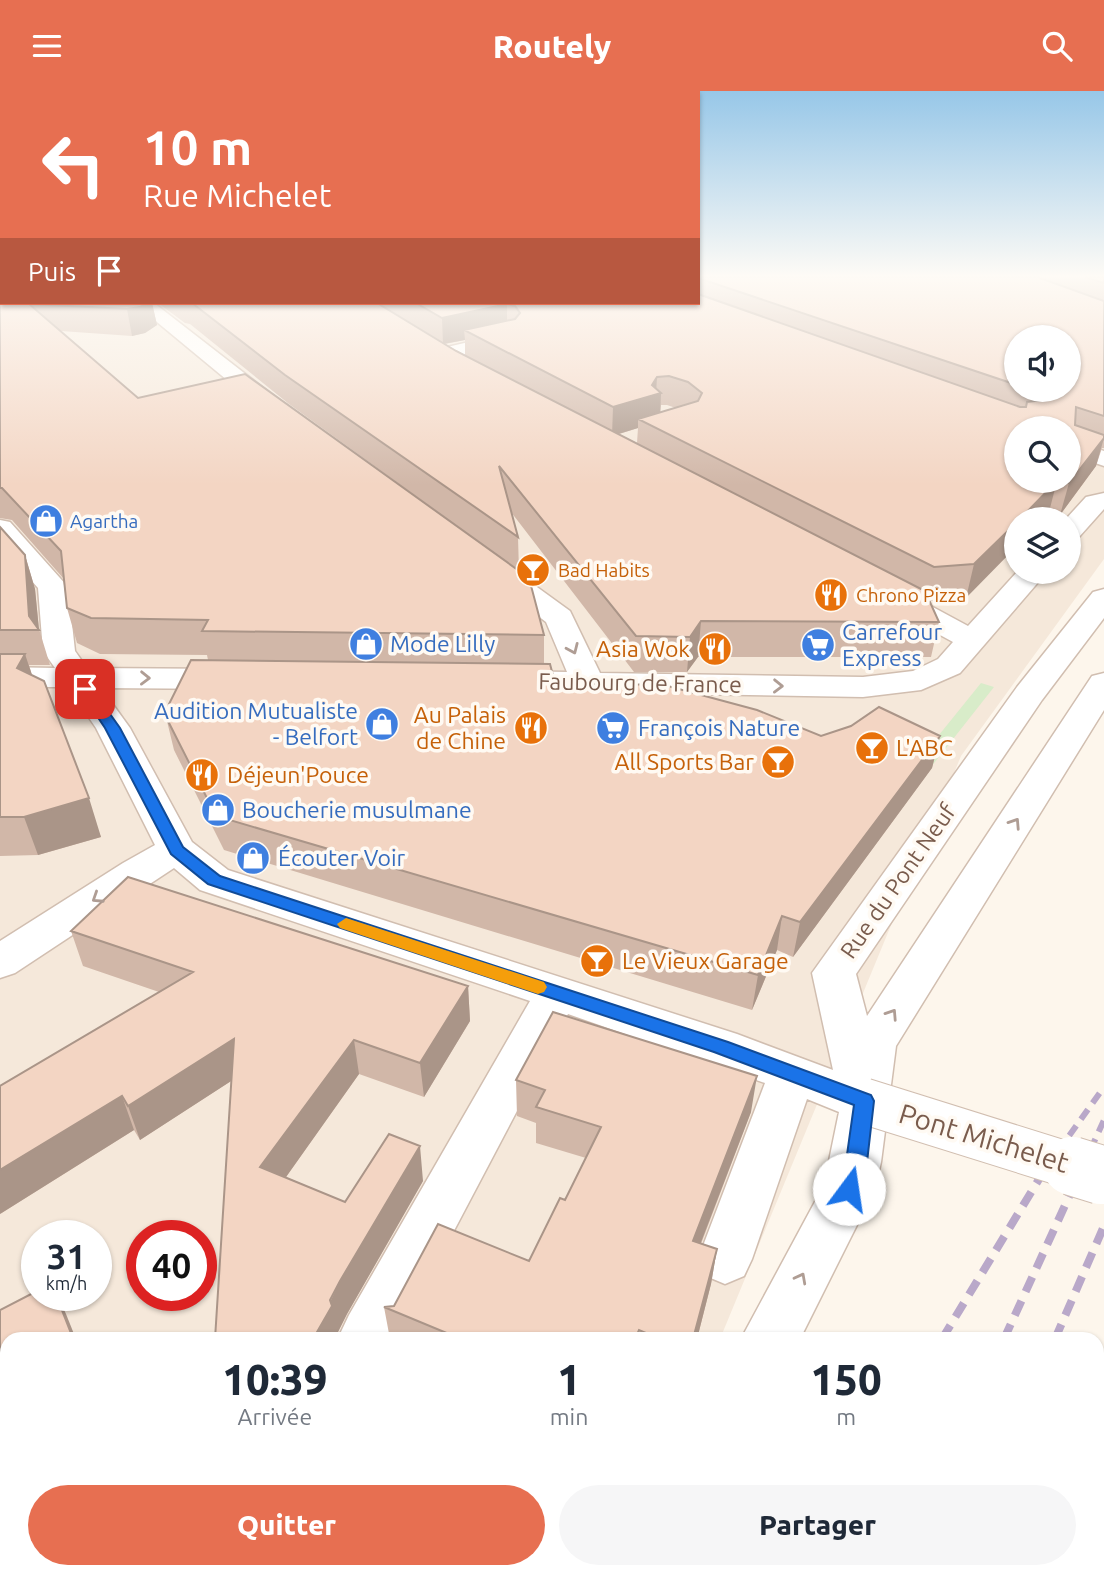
<!DOCTYPE html>
<html lang="fr">
<meta charset="utf-8">
<style>
body{margin:0;font-family:Ubuntu,sans-serif;background:#f6f6f7;color:#1f2937;height:100vh;display:flex;flex-direction:column;font-size:26px;white-space:nowrap}
*{box-sizing:border-box;margin:0}
p{font-size:23px;color:#747a83}
.icon{flex:none;width:38px;height:38px;fill:none;stroke:currentColor;stroke-width:2;stroke-linecap:round;stroke-linejoin:round}
.map{position:relative;flex:1;overflow:hidden}
.panel{position:absolute;left:0px;top:1241px;width:1104px;height:247px;display:flex;flex-direction:column;background:#fff;border-radius:21px 21px 0 0;box-shadow:0 2px 5px #0004}
.panel>*{flex:none}
.guide{position:absolute;left:0px;top:0px;width:700px;height:214px;box-shadow:0 2px 5px #0004;background:#e76f51;color:#fff;overflow:hidden}
.fabs{position:absolute;left:1004px;top:234px;display:grid;gap:14px}
.fabs a{display:grid;place-items:center;width:77px;height:77px;border-radius:50%;background:#fff;box-shadow:0 2px 5px #0004;font-size:35px}
.speed{position:absolute;left:21px;top:1129px;display:flex;gap:14px;font-size:35px;font-weight:700;text-align:center}
.speed>*{display:grid;place-content:center;width:91px;height:91px;border-radius:50%;background:#fff;box-shadow:0 2px 5px #0004;line-height:1}
.speed small{font-size:18px;font-weight:400}
.speed .limit{border:10px solid #d22;background:#fff;color:#111}
.pin{position:absolute;display:grid;place-items:center;width:60px;height:60px;color:#fff;margin:-30px;border-radius:14px;box-shadow:0 4px 10px #0006}
.me{position:absolute;width:77px;margin:-38px;rotate:14deg;stroke-linejoin:round;filter:drop-shadow(0 0 5px #0008)}
.turn{display:flex;align-items:center;gap:24px;height:147px;padding:0 28px;font-size:32px}
.turn .icon{width:91px;height:91px;stroke-width:2.5}
.turn b{display:block;font-size:49px;line-height:60px}
.then{display:flex;align-items:center;height:66px;padding:0 28px;background:#0003;gap:14px;font-size:26px}
.eta{display:flex;justify-content:space-evenly;align-items:center;height:119px;text-align:center}
.eta b{font-size:42px;font-weight:800;line-height:49px}
.action{display:flex;gap:14px;margin-top:auto;padding:14px 28px}
.action a{flex:1;height:80px;border-radius:42px;background:#e76f51;color:#fff;font-size:28px;font-weight:800;line-height:80px;text-align:center}
.action a+a{background:#f6f6f7;color:#1f2937}
header{display:flex;justify-content:space-between;align-items:center;height:91px;padding:0 28px;background:#e76f51;color:#fff;font-size:32px;font-weight:800}
.map>svg:first-child{display:block}
</style>
<header><svg class="icon" aria-label="menu" viewBox="0 0 24 24"><path d="M4 6h16M4 12h16M4 18h16"/></svg>Routely<svg class="icon" aria-label="search" viewBox="0 0 24 24"><circle cx="10" cy="10" r="6"/><path d="M15 15l6 6"/></svg></header>
<div class="map">
<svg width="1104" height="1487" viewBox="0 0 1104 1487">
<rect width="100%" height="100%" fill="#fdf6ec"/>
<path fill="#f5e8da" fill-rule="evenodd" d="M0 186 2 212H698L1104 186V468L961 665 720 1248H7V1480L542 1481 535 1487H0ZM1017 247H1069V299H1017ZM1017 338H1069V390H1017ZM1017 429H1069V481H1017ZM37 1144H96V1204H37ZM142 1144H201V1204H142Z"/>
<path fill="#d8ecc9" d="M981 592 994 596 931 676 918 670Z"/>
<g fill="none" stroke-linecap="round" stroke-linejoin="round">
<g stroke="#d1beb0" stroke-width="3">
<path id="minor" d="M134 212H154L284 313 287 318 284 323H268Z
M508 242 515 244 518 248 515 252 441 269 434 267 431 263 434 259Z
M1069 348 1104 360V375L1069 363Z
M1104 402V418L1079 446 1069 448V429H1065L1086 406Z
M0 429 10 431 68 496 75 560 87 577 233 578 245 581 249 588 245 595 233 598 101 597 130 637 192 751 228 779 737 943 833 979 812 882 1017 596 1093 501 1104 498V527L1042 609 856 883 867 925 1092 585 1104 582V619L896 955 881 1071 875 1098 800 1248H741L824 1094 839 1021 807 1008 752 1168 744 1185 725 1193 706 1185 698 1168 765 992 568 923 397 1248H343L340 1243 349 1224 530 910 200 799 174 777 15 882 0 887V850L123 772 155 754 96 637 68 596H0V576L55 577 43 560 38 497 0 454Z
M491 467 501 470 570 520 600 582 863 586 913 580 938 568 953 551 883 513 879 507 883 501 894 498 905 501 968 535 1017 481H1047L960 582 921 599 863 606 503 600 491 597 487 590 491 583 503 580 567 581 546 531 481 482 477 476 481 470Z
M604 1480H671L668 1487H601Z"/>
</g>
<use href="#minor" fill="#fff" fill-rule="evenodd"/>
<path stroke="#b9a8c9" stroke-width="6" stroke-dasharray="12 8" stroke-linecap="butt" d="M1046 1077 1104 996
M1082 1077 1104 1029"/>
<path stroke="#b9a8c9" stroke-width="8" stroke-dasharray="16 10" stroke-linecap="butt" d="M942 1248 1047 1075
M1004 1248 1083 1075
M1055 1248 1104 1135
M816 1487 820 1480
M888 1487 891 1480
M949 1487 951 1480"/>
<g stroke="#d1beb0" stroke-width="47" stroke-linecap="butt">
<path id="minor-bridge-far1" d="M864 1010 1078 1077"/>
</g>
<g stroke="#d1beb0" stroke-width="60" stroke-linecap="butt">
<path id="minor-bridge" d="M1072 1075 1101 1084"/>
</g>
<use href="#minor-bridge-far1" stroke="#fff" stroke-width="45"/>
<use href="#minor-bridge" stroke="#fff" stroke-width="58"/>
</g>
<path fill="#d1b7a8" fill-rule="evenodd" d="M0 186 2 212H152L157 234 145 242 132 245 61 240 138 307 544 544V573L555 592 821 645H940L932 677 793 866 777 859 752 919 224 759 174 659 166 626 208 569 207 564 100 563 77 552 67 517 63 487 12 429 0 427Z
M698 186H1104V357H1102L1096 375 1060 424 1049 421 1042 429H1017L966 507 929 510 939 531 931 566H698L687 581H634L511 421 518 446 519 480 289 313 190 233 185 232 158 212H698ZM1017 247 1069 299H1017ZM465 249V264L445 253ZM661 314H667L676 317 660 321ZM638 337 637 352 619 343ZM1069 338V390H1017Z
M0 436 25 464 35 498 39 538 50 574H29L32 584 101 746 38 764 0 765Z
M71 840 468 895 470 930 424 1006 359 983 286 1086 345 1111 423 1090 347 1223 338 1241 231 990 140 1049 134 1039 0 1123 159 901 83 875Z
M516 989 751 1021 701 1153 717 1158 711 1193 697 1248H390L384 1216 394 1215 529 1170 565 1109 586 1067 536 1052V1032L517 1025Z
M495 1480H509L507 1487Z"/>
<path fill="#aa9588" d="M147 212H152L157 234 145 242 132 245 127 218Z
M507 213V239H464L465 249 443 253 442 227Z
M657 286 656 303 661 302 660 331 638 328V337L612 345 613 316 652 294Z
M1104 347 1096 375 1060 424 1069 392Z
M1057 390 1049 421 1042 429H1019Z
M1017 431V455L966 507 974 473Z
M25 464 35 498 39 539 29 525Z
M701 530 698 566 687 581 690 546Z
M25 563 37 599 17 577Z
M940 645 932 677 793 866 800 831Z
M89 707 101 746 38 764 24 726Z
M782 825 777 859 752 919 758 884Z
M468 895 470 930 424 1006 420 972Z
M234 948 242 983 140 1049 128 1015Z
M354 949 359 983 269 1110 260 1076Z
M757 985 751 1021 688 1185 693 1150Z
M122 1005 134 1039 0 1123V1079Z
M420 1055 423 1090 347 1223 338 1241 340 1248H313L340 1190Z
M717 1158 711 1193 697 1248H693Z
M56 1204H57L66 1223 76 1248H67Z
M7 1279V1316L0 1320V1282Z
M0 1361 7 1388V1444L0 1447Z
M474 1480H490L487 1487H471Z"/>
<path fill="#f3d5c3" stroke="#aa9588" stroke-width="2" d="M0 186H2V212H147L140 216 127 218 29 213 138 307 245 283 529 487 544 544 202 540 208 529 91 527 67 517 61 460 2 397H0Z
M698 186H1040V187L1104 210V325L1076 316 1075 334 1104 344V347L1069 392 1063 390H1069V338H1017V390H1057L1019 429H1017V431L974 473 934 476 638 328 698 310 702 302 688 291 669 285 657 286 652 294 661 302 613 316 464 239 515 228 520 222 515 215 507 213 442 227 416 212H698V203L1020 316H1026L1027 311 1043 309 1037 301 1031 299H1069V247H1017V294L698 187Z
M1085 186H1104V192Z
M192 212H377L456 260 925 500 939 531 701 530 690 546 636 545 499 375 518 446 285 284Z
M0 436 25 464 29 525 39 539H0Z
M0 563H25L17 577 44 590 89 707 24 726H0Z
M191 569 550 573 555 592 664 594 757 619 821 645 851 635 879 616 940 645 800 831 782 825 758 884 216 725 166 626 169 613Z
M128 786 468 895 420 972 354 949 260 1076 345 1111 389 1043 420 1055 340 1190 330 1209 332 1215 313 1248H215L234 948 128 1015 122 1005 0 1079V995L193 881 71 840Z
M553 921 757 985 693 1150 717 1158 693 1248H660L639 1239 635 1248H461L384 1216 394 1215 438 1133 529 1170 560 1107 565 1109 601 1036 536 1016 545 999 516 989Z
M37 1200V1204H56L72 1245 67 1248H7V1279L0 1282V1219Z
M424 1480H474L471 1487H421Z"/>
<defs><path id="oneway-chevron" d="M-2-3.5L2.5 0L-2 3.5" fill="none" stroke-width="1.6" stroke-linecap="round" stroke-linejoin="round" transform="scale(1.75)"/></defs>
<g stroke="#af9d94">
<use href="#oneway-chevron" transform="translate(573 558) rotate(66)"/>
<use href="#oneway-chevron" transform="translate(145 587) rotate(1)"/>
<use href="#oneway-chevron" transform="translate(778 595) rotate(1)"/>
<use href="#oneway-chevron" transform="translate(1015 732) rotate(-57)"/>
<use href="#oneway-chevron" transform="translate(97 807) rotate(147)"/>
<use href="#oneway-chevron" transform="translate(892 923) rotate(-57)"/>
<use href="#oneway-chevron" transform="translate(801 1187) rotate(-62)"/>
</g>
<linearGradient id="sky" x2="0" y2="1"><stop stop-color="#97c7e8"/><stop offset="0.47" stop-color="#fefbf6"/><stop offset="1" stop-color="#fefbf6" stop-opacity="0"/></linearGradient>
<rect width="1104" height="394" fill="url(#sky)"/>
<path fill="#1a73e8" stroke="#114b97" stroke-width="2" d="M85 594 90 595 120 637 183 756 220 785 728 951 871 1004 874 1010 867 1071 856 1104 849 1107 841 1104 838 1098 846 1071 854 1014 714 961 208 793 171 763 105 637 79 598Z"/>
<path fill="#f59e0b" d="M346 827 544 891 547 896 544 901 538 903 340 837 337 833Z"/>
<defs>
<g id="shop-disc" transform="scale(1.75)"><circle r="9.5" fill="#3f7fe0" stroke="#fffaf3"/><path d="M-5-2.5h2.3a2.7 3.5 0 0 1 5.4 0H5L5.5 6h-11ZM-1.5-2.5h3a1.5 2.3 0 0 0-3 0Z" fill="#fff"/></g>
<g id="bar-disc" transform="scale(1.75)"><circle r="9.5" fill="#e8710a" stroke="#fffaf3"/><path d="M-6-5H6L.8 .8V4.5H3.5V6h-7V4.5H-.8V.8Z" fill="#fff"/></g>
<g id="restaurant-disc" transform="scale(1.75)"><circle r="9.5" fill="#e8710a" stroke="#fffaf3"/><path d="M-5-6h1v4h1v-4h1v4h1v-4h1v5L-1.5 .5V6h-2V.5L-5-1ZM5-6V6H3V1.5H1.5Q1.5-4 5-6Z" fill="#fff"/></g>
<g id="supermarket-disc" transform="scale(1.75)"><circle r="9.5" fill="#3f7fe0" stroke="#fffaf3"/><path d="M-6-5.5h2.5l.6 2H6L4.5 2H-2.5L-4.4-4H-6ZM-1.5 3.2a1.3 1.3 0 1 0 .1 0ZM3 3.2a1.3 1.3 0 1 0 .1 0Z" fill="#fff"/></g>
</defs>
<g fill-rule="evenodd">
<use href="#shop-disc" x="46" y="430"/>
<use href="#bar-disc" x="533" y="479"/>
<use href="#restaurant-disc" x="831" y="504"/>
<use href="#shop-disc" x="366" y="553"/>
<use href="#supermarket-disc" x="818" y="554"/>
<use href="#restaurant-disc" x="715" y="558"/>
<use href="#shop-disc" x="382" y="633"/>
<use href="#restaurant-disc" x="531" y="637"/>
<use href="#supermarket-disc" x="613" y="637"/>
<use href="#bar-disc" x="872" y="657"/>
<use href="#bar-disc" x="778" y="671"/>
<use href="#restaurant-disc" x="202" y="684"/>
<use href="#shop-disc" x="218" y="719"/>
<use href="#shop-disc" x="253" y="767"/>
<use href="#bar-disc" x="597" y="870"/>
</g>
<g text-anchor="middle" stroke-width="7" stroke-linejoin="round" paint-order="stroke">
<g font-size="19" fill="#366cbe" stroke="#fffaf3" text-anchor="start">
<text x="70" y="437">Agartha</text>
</g>
<g font-size="19" fill="#c56008" stroke="#fffaf3" text-anchor="start">
<text x="558" y="486">Bad Habits</text>
<text x="856" y="511">Chrono Pizza</text>
</g>
<g font-size="23" fill="#366cbe" stroke="#fffaf3" text-anchor="start">
<text x="842" y="549">Carrefour<tspan x="842" dy="26">Express</tspan></text>
<text x="390" y="561">Mode Lilly</text>
<text x="358" y="628" text-anchor="end">Audition Mutualiste<tspan x="358" dy="26">- Belfort</tspan></text>
<text x="638" y="645">François Nature</text>
<text x="242" y="727">Boucherie musulmane</text>
<text x="278" y="775">Écouter Voir</text>
</g>
<g font-size="23" fill="#c56008" stroke="#fffaf3" text-anchor="end">
<text x="690" y="566">Asia Wok</text>
<text x="506" y="632">Au Palais<tspan x="506" dy="26">de Chine</tspan></text>
<text x="896" y="665" text-anchor="start">L'ABC</text>
<text x="754" y="679">All Sports Bar</text>
<text x="227" y="692" text-anchor="start">Déjeun'Pouce</text>
<text x="622" y="878" text-anchor="start">Le Vieux Garage</text>
</g>
<g font-size="23" fill="#7a5c4d" stroke="#fffaf3">
<text transform="translate(640 592) rotate(1)" y="8">Faubourg de France</text>
<text transform="translate(898 790) rotate(-55)" y="8">Rue du Pont Neuf</text>
</g>
<g font-size="28" fill="#7a5c4d" stroke="#fffaf3">
<text transform="translate(984 1047) rotate(17)" y="10">Pont Michelet</text>
</g>
</g>
</svg>
<div class="fabs">
<a><svg class="icon" aria-label="sound" viewBox="0 0 24 24"><path d="M4 9h4l5-4v14l-5-4H4zM17 9q2 3 0 6"/></svg></a>
<a><svg class="icon" aria-label="search" viewBox="0 0 24 24"><circle cx="10" cy="10" r="6"/><path d="M15 15l6 6"/></svg></a>
<a><svg class="icon" aria-label="layers" viewBox="0 0 24 24"><path d="M12 4l9 5-9 5-9-5zM3 14l9 5 9-5"/></svg></a>
</div>
<div class="speed"><div>31<small>km/h</small></div><div class="limit">40</div></div>
<div class="pin" style="left:85px;top:598px;background:#d93025"><svg class="icon" aria-label="arrive" viewBox="0 0 24 24"><path d="M6 21V4h12l-3 4 3 4H6"/></svg></div>
<svg class="me" style="left:849px;top:1098px" viewBox="-20 -20 40 40"><circle r="19" fill="#fff"/><path d="M0-13L10 11 0 6-10 11z" fill="#1a73e8"/></svg>
<div class="guide">
<div class="turn"><svg class="icon" aria-label="left" viewBox="0 0 24 24"><path d="M17 20v-9H6M10 6l-5 5 5 5"/></svg><div><b>10 m</b>Rue Michelet</div></div>
<div class="then">Puis<svg class="icon" aria-label="arrive" viewBox="0 0 24 24"><path d="M6 21V4h12l-3 4 3 4H6"/></svg></div>
</div>
<section class="panel">
<div class="eta">
<div><b>10:39</b><p>Arrivée</p></div>
<div><b>1</b><p>min</p></div>
<div><b>150</b><p>m</p></div>
</div>
<div class="action"><a>Quitter</a><a>Partager</a></div>
</section>
</div>
